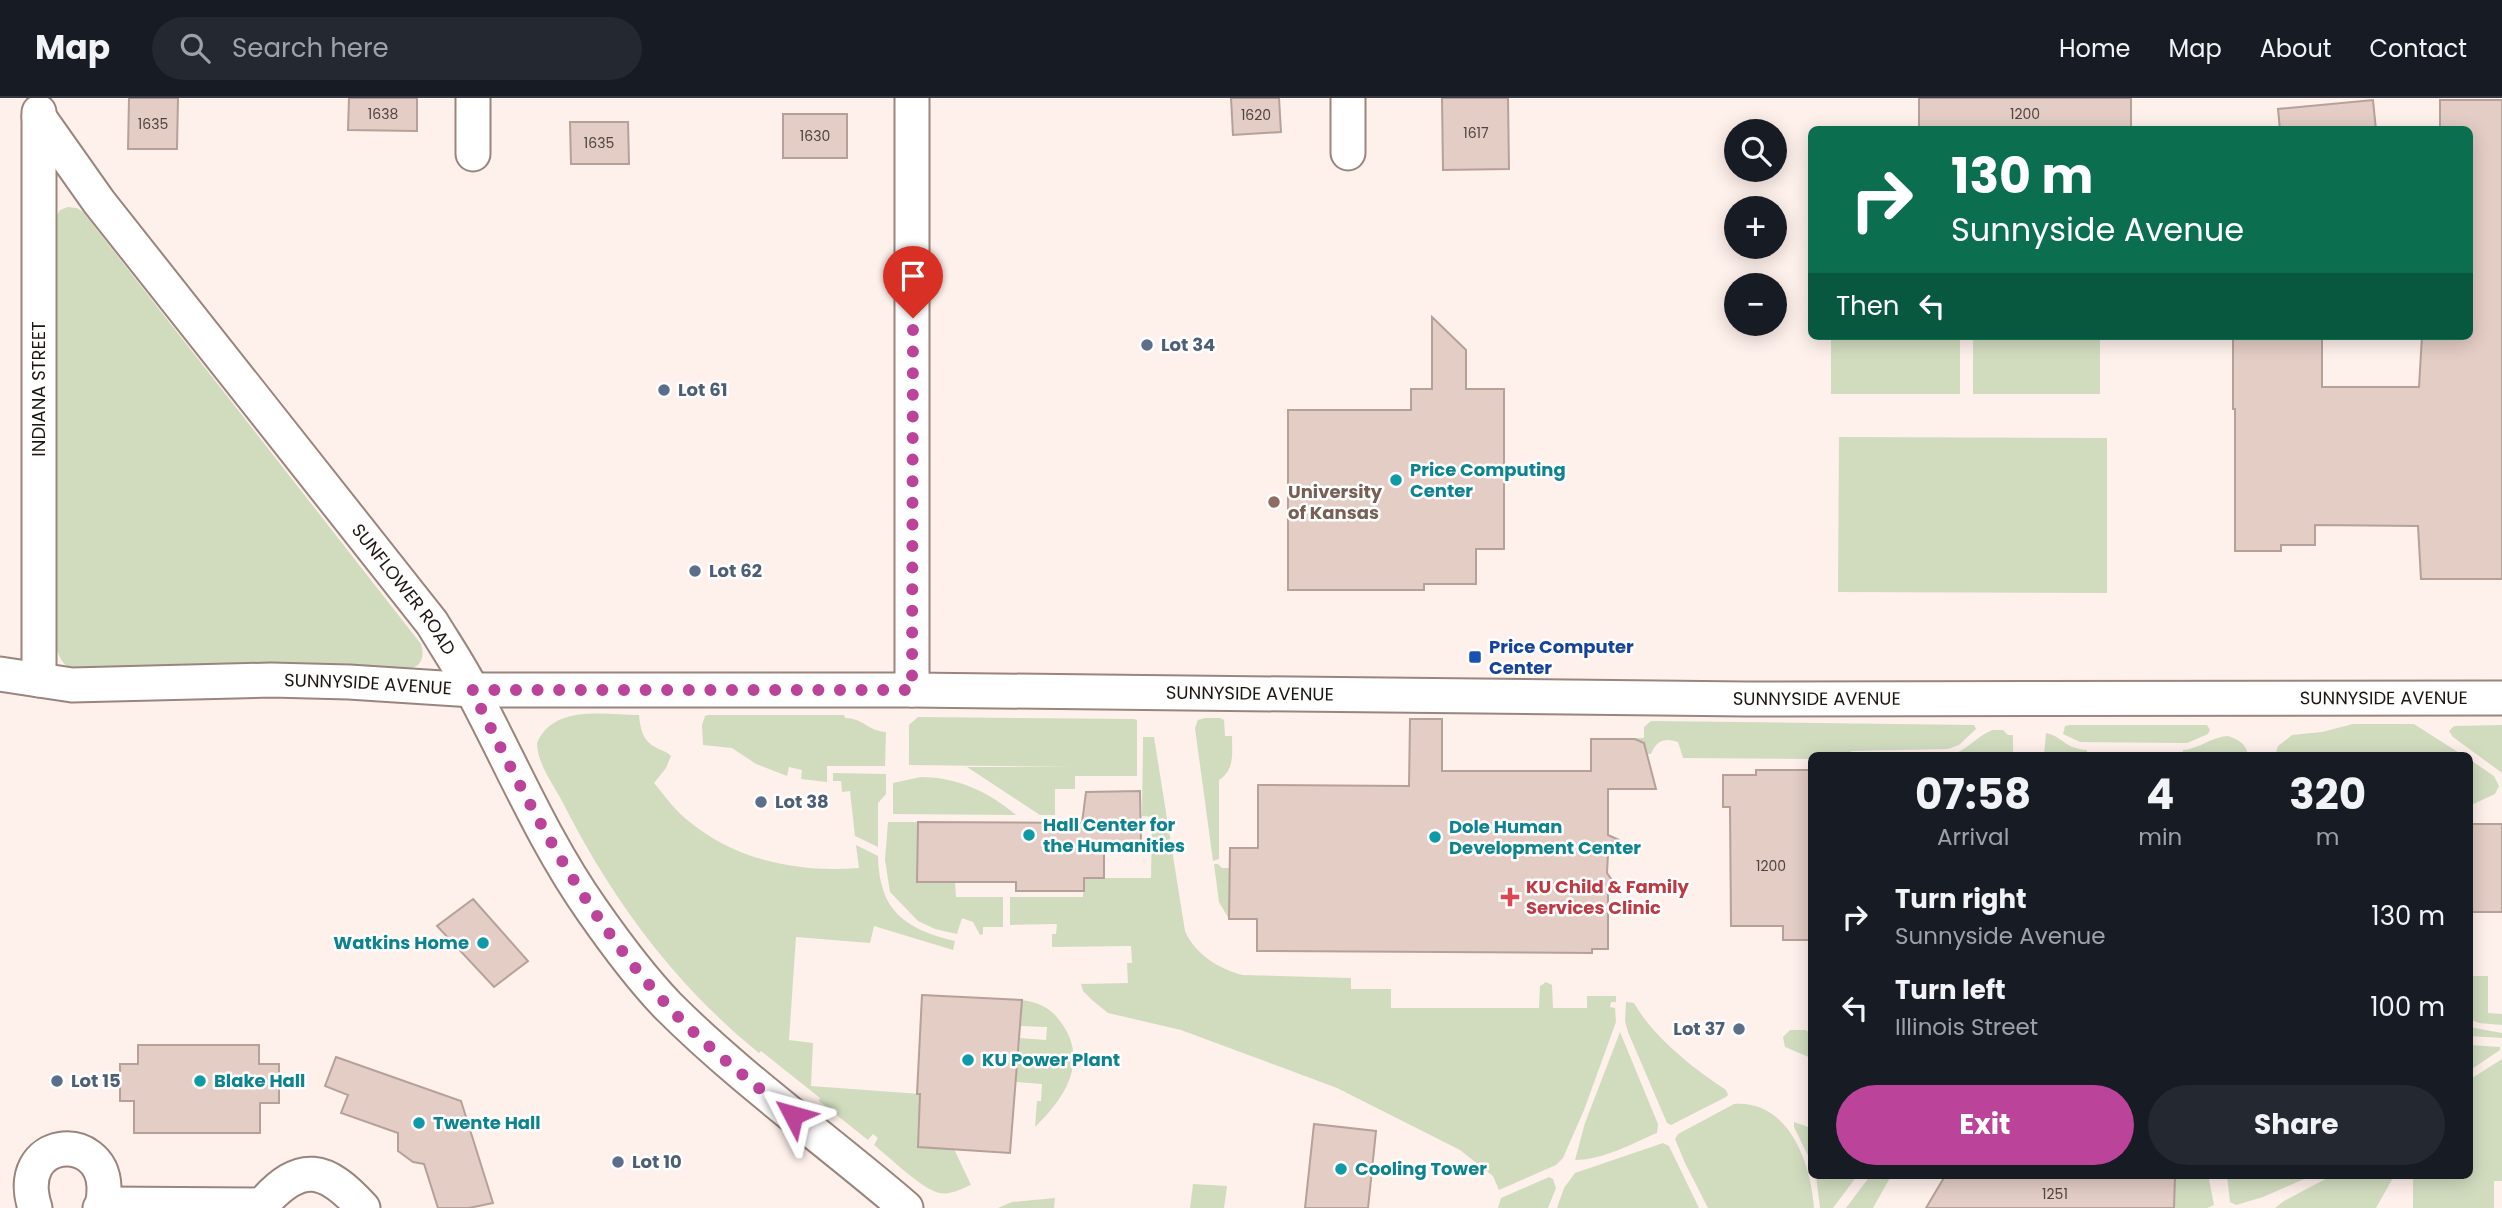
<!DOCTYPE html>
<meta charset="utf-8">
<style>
body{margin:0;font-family:Poppins,sans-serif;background:#242831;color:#f1f3f6;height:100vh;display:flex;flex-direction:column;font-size:26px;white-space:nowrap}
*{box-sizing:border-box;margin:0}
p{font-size:23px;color:#9ea1a6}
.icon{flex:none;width:38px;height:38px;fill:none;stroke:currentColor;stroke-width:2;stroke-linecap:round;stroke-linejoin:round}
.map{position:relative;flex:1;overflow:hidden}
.sheet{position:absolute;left:1808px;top:654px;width:665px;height:427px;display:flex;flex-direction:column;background:#171b24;border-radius:10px;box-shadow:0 4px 18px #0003}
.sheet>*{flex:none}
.top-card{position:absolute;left:1808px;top:28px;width:665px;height:214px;border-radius:10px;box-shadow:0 4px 18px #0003;background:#0b6e4f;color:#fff;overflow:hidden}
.tools{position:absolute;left:1724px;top:21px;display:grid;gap:14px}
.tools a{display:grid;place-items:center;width:63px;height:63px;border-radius:50%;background:#171b24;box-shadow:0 4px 18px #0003;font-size:35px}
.pin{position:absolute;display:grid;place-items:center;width:60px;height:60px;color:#fff;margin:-72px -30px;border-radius:50% 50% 50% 0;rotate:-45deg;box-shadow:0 0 7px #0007}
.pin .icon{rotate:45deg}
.me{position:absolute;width:77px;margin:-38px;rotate:309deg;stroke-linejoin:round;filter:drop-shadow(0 0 5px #0008)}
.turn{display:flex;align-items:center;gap:24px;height:147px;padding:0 28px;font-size:32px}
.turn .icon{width:91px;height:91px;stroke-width:2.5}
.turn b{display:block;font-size:49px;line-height:60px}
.then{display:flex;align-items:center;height:66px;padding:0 28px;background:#0003;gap:14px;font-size:26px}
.eta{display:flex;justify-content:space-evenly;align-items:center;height:119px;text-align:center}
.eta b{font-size:42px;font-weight:700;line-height:49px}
.cta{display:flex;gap:14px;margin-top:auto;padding:14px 28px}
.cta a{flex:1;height:80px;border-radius:42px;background:#bb449a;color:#fff;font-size:28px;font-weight:700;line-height:80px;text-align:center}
.cta a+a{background:#242831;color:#f1f3f6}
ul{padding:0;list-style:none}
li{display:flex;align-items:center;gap:21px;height:91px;padding:0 28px}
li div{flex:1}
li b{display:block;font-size:26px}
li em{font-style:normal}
header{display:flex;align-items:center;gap:42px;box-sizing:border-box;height:98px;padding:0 35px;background:#171b24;border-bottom:2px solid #363941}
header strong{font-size:33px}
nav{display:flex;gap:38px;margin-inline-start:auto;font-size:24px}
.search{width:490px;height:63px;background:#242831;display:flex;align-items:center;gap:18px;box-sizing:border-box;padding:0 24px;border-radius:38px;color:#9ea1a6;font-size:26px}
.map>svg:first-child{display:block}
</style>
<header>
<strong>Map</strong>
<div class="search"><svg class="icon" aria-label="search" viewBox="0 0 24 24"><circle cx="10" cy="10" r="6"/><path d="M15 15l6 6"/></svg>Search here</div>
<nav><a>Home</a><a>Map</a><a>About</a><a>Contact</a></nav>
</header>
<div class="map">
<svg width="2502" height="1110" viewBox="0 0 2502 1110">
<rect width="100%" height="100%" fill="#fef0eb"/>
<path fill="#d1dcbf" d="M68 109 77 110 83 114 421 546C426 563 419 570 403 573H76C62 568 60 560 55 547L54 122 60 112Z
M1831 238H1960V296H1831Z
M1973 238H2100V296H1973Z
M1839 339 2107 340V495L1838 494Z
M639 617C640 630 643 643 655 649 662 653 666 653 671 658L666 670 654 685C664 697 674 711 686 721 734 762 797 775 859 770L856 747 878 758C879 813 905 831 955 843L953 852 874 828 870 845 796 839 789 942 813 945 811 988 920 996 918 1048 954 1051 971 1087C961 1091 951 1097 940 1095 924 1093 888 1058 874 1047L878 1040 873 1036 868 1042 819 1003 820 1000 761 953 759 955C675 887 612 802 562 703 553 686 537 665 537 645 554 606 604 617 639 617Z
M708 617H844L845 620C863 620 868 633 886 634L885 668H827V684L801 681 802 672 789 669 787 678 756 666 732 650 703 647 702 627 705 618Z
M918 619 1134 621 1137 622V678H1075V691H1055V717H1040L967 669H1075L909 667V627Z
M1205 620H1220L1224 622 1225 638H1232C1232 655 1235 672 1219 682V761L1213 763 1195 630 1198 622Z
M1651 623 1974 627 1976 631 1959 647 1948 651 1852 653 1842 658H1811V661L1683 660 1678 644C1664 639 1656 643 1651 656H1643L1644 647 1635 640H1644V629Z
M2353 626H2414L2464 658H2275L2278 648 2292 637 2322 634Z
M2070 627H2207L2210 632 2208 636 2187 645 2080 644 2063 636 2065 628Z
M2502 627V675L2453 639 2449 633 2454 628Z
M1992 632H2003L2008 637H2013V658H1949C1966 653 1976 639 1992 632Z
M2046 635C2062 638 2065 651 2087 652V658H2044Z
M2228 638C2238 641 2247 646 2248 658H2183V652C2199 651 2211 639 2228 638Z
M1143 639H1154L1185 833C1194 855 1220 872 1243 877L1351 880V891H1391V910H1539L1540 888 1546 884 1552 887 1553 910H1587V898H1616V904H1611L1610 909 1615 910 1616 924 1584 1012 1563 1060 1556 1067 1499 1092 1493 1078 1460 1052 1337 990 1181 932 1108 915 1092 902 1083 893 1081 886 1128 885 1127 865H1132L1131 848 1052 849V836H1056L1057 826 1010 827V799H1083L1084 780H1151L1152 719 1142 718Z
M2469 661 2494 678 2499 688 2495 696 2469 708Z
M833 675 886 676V696L878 705V749L855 738 850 693 842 694 841 683H833Z
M921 679C957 679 989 694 1016 717L893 716V685Z
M888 724H918L917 784H955L956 799H1003V829H983V836L980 837 973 824 962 820 957 836 935 831 918 823 890 794 885 762Z
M1214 766H1218L1222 770H1230L1229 821 1219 804Z
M2474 878H2488V915L2502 916V927L2479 925 2469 921V880Z
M1022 902C1039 905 1050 909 1060 923 1090 962 1065 1000 1035 1029L1037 1003H1041L1042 986 1016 984 1020 940 1046 942 1047 929 1021 928Z
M1626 904 1634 905C1654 940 1693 970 1726 992L1728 997 1726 999 1671 1027 1667 1025 1628 934 1625 923Z
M2469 929 2502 935V940L2469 938Z
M1790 932H1806L1811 936V960L1785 949 1783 939Z
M1620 934 1658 1026 1657 1035C1631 1046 1603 1062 1575 1062L1585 1025Z
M2469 947 2500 949V952L2469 973Z
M2502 961V1083H2494V1110H2413V1078H2469V982Z
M1734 1006C1789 1002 1811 1065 1814 1110H1708L1685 1065 1675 1041 1678 1036Z
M1794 1024 1811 1030V1064L1794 1029Z
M1663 1045 1669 1048 1699 1110H1557L1564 1090 1575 1075Z
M1816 1078H1841L1848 1080 1849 1078H1857L1833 1110H1820Z
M1870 1078H1891L1873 1110H1846Z
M2227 1078H2311L2263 1099 2236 1107 2230 1104Z
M2331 1078H2394L2376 1110H2275L2284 1103Z
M1549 1079 1553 1081 1556 1090 1548 1110H1498L1501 1100Z
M2175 1081H2209L2214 1107 2207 1110H2174Z
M1193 1086 1227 1088 1224 1110H1190Z
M1055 1100 1054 1110H998L1012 1104Z"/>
<path fill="#e3cdc5" stroke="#b5a199" stroke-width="2" d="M129 0H178L177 51H128Z
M349 0H417V33L348 32Z
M1231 0H1279L1281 34 1233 37Z
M1442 0H1508L1509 71 1443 72Z
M1919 0H2131V32H1919Z
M2373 2 2376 32H2280L2278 11Z
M2440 2H2502V481H2421L2418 428 2315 427V447H2281V453H2235V311H2233V238H2322V289H2419L2422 238H2469V32H2440Z
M783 16H847V60H783Z
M570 24H628L629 66H571Z
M1432 219 1466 252V291H1504V451H1476V486H1424V492H1288V312H1411V291H1432Z
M1410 621H1442V673H1591V641H1635L1644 645 1656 691H1608V737L1619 742 1608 756 1607 775 1619 792 1608 796V851H1592V855L1257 853V821H1229L1230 750H1258V687L1409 688Z
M1756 672H1811V842H1783V828H1731L1730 709H1723V677H1756Z
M1140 693 1141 749 1104 750V780H1084V793H1016V784H917L918 724 1082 725 1086 694Z
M2469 726H2502V814H2469Z
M473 801 528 863 494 889 437 828Z
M922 897 1022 902 1010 1055 918 1049 920 996H917Z
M138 947H259V966H279V1005H260V1035H134V1003H120V966H138Z
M336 959 461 1003 493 1105 469 1110H438L424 1066 413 1064 398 1053V1035L341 1015 348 997 325 988Z
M1314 1026 1376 1033 1368 1110H1305Z
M1945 1078H2175L2174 1110H1926Z"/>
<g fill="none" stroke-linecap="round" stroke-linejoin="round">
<g stroke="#99857d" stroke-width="37">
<g id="minor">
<path d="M912 0V592"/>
<path d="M1348 0V55"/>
<path id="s1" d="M39 19 99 104 432 525C446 548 461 570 473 594 512 667 544 744 592 812 615 845 640 879 668 908 742 982 827 1042 906 1110"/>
<path d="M473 56V0"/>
<path id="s2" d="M0 576 72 587 271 582 349 584 473 592H912L1747 601 2502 600"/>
<path d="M39 582V14"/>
<path d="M103 1106 262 1107C301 1062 326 1069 363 1110"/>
<path d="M35 1110C12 1039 102 1032 104 1089 104 1096 104 1104 100 1110"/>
</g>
</g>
<use href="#minor" stroke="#fff" stroke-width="33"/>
</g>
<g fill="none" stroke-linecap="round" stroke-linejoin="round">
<path stroke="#bb449a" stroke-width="12" stroke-dasharray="0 21.6" d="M793 1017C749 982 703 947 665 905 582 813 526 702 472 592H912L913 220"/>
</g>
<g fill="#5c6f8a" stroke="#fff" stroke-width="2.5">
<circle cx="1147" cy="247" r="7"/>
<circle cx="664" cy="292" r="7"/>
<circle cx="695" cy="473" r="7"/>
<circle cx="761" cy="704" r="7"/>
<circle cx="1739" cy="931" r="7"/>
<circle cx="57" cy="983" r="7"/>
<circle cx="618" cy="1064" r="7"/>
</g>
<g fill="#0f9aa8" stroke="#fff" stroke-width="2.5">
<circle cx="1396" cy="382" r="7"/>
<circle cx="1029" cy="737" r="7"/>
<circle cx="1435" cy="739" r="7"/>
<circle cx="483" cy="845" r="7"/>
<circle cx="968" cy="962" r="7"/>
<circle cx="200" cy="983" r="7"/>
<circle cx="419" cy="1025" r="7"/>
<circle cx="1341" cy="1071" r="7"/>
</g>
<circle fill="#8d6e63" stroke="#fff" stroke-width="2.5" cx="1274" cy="404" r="7"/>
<rect fill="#1a4fb4" stroke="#fff" stroke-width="2.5" x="1468" y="552" width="14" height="14" rx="3.5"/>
<path fill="#e0444e" stroke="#fff" stroke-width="2.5" d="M1506.5 788.5h7v7h7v7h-7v7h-7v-7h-7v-7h7z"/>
<g text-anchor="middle" stroke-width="5" stroke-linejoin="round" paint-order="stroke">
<g font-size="14" fill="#4f4440">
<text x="383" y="21">1638</text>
<text x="2025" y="21">1200</text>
<text x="1256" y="22">1620</text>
<text x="153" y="31">1635</text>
<text x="1476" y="40">1617</text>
<text x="815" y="43">1630</text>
<text x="599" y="50">1635</text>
<text x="1771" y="773">1200</text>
<text x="2055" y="1101">1251</text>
</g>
<g font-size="18" font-weight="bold" fill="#4e5e75" stroke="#fff" text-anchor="start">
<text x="1161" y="253">Lot 34</text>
<text x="678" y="298">Lot 61</text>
<text x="709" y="479">Lot 62</text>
<text x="775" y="710">Lot 38</text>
<text x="1725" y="937" text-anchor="end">Lot 37</text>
<text x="71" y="989">Lot 15</text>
<text x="632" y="1070">Lot 10</text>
</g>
<g font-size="18" fill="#1e1613" stroke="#fff">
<text transform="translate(39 291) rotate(-90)" y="6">INDIANA STREET</text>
<text dy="6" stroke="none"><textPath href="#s1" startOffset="597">SUNFLOWER ROAD</textPath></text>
<text dy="6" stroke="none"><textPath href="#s2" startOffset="369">SUNNYSIDE AVENUE</textPath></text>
<text dy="6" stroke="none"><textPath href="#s2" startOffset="1251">SUNNYSIDE AVENUE</textPath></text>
<text dy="6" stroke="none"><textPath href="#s2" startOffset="2385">SUNNYSIDE AVENUE</textPath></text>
<text dy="6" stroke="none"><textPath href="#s2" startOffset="1818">SUNNYSIDE AVENUE</textPath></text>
</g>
<g font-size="18" font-weight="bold" fill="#0d838f" stroke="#fff" text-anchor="start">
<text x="1410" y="378">Price Computing<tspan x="1410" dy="21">Center</tspan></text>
<text x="1043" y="733">Hall Center for<tspan x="1043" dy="21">the Humanities</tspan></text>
<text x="1449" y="735">Dole Human<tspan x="1449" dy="21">Development Center</tspan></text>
<text x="469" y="851" text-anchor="end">Watkins Home</text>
<text x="982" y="968">KU Power Plant</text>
<text x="214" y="989">Blake Hall</text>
<text x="433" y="1031">Twente Hall</text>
<text x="1355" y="1077">Cooling Tower</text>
</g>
<g font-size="18" font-weight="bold" fill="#785e54" stroke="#fff" text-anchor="start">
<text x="1288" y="400">University<tspan x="1288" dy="21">of Kansas</tspan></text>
</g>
<g font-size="18" font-weight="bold" fill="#164399" stroke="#fff" text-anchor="start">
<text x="1489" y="555">Price Computer<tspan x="1489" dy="21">Center</tspan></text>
</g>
<g font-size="18" font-weight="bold" fill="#be3a42" stroke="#fff" text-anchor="start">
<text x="1526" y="795">KU Child &amp; Family<tspan x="1526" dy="21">Services Clinic</tspan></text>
</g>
</g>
</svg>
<div class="tools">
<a><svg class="icon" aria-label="search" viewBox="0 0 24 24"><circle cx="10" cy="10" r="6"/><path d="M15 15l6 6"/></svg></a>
<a>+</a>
<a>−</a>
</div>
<div class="pin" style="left:913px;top:220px;background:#d93025"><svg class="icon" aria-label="arrive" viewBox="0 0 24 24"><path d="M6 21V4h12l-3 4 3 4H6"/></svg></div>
<svg class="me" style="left:793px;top:1017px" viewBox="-20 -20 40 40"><path d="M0-17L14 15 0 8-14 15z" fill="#bb449a" stroke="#fff" stroke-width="4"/></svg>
<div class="top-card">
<div class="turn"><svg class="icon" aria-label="right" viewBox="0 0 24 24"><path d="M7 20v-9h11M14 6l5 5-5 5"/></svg><div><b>130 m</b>Sunnyside Avenue</div></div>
<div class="then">Then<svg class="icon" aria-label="left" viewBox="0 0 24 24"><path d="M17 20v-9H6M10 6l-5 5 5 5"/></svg></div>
</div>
<section class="sheet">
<div class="eta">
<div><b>07:58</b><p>Arrival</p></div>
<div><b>4</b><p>min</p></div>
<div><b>320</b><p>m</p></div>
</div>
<ul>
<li><svg class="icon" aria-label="right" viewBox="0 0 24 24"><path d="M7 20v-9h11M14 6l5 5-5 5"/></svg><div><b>Turn right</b><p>Sunnyside Avenue</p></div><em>130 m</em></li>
<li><svg class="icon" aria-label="left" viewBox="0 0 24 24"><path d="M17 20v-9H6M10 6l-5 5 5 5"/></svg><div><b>Turn left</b><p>Illinois Street</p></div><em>100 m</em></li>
</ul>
<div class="cta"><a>Exit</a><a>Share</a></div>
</section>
</div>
